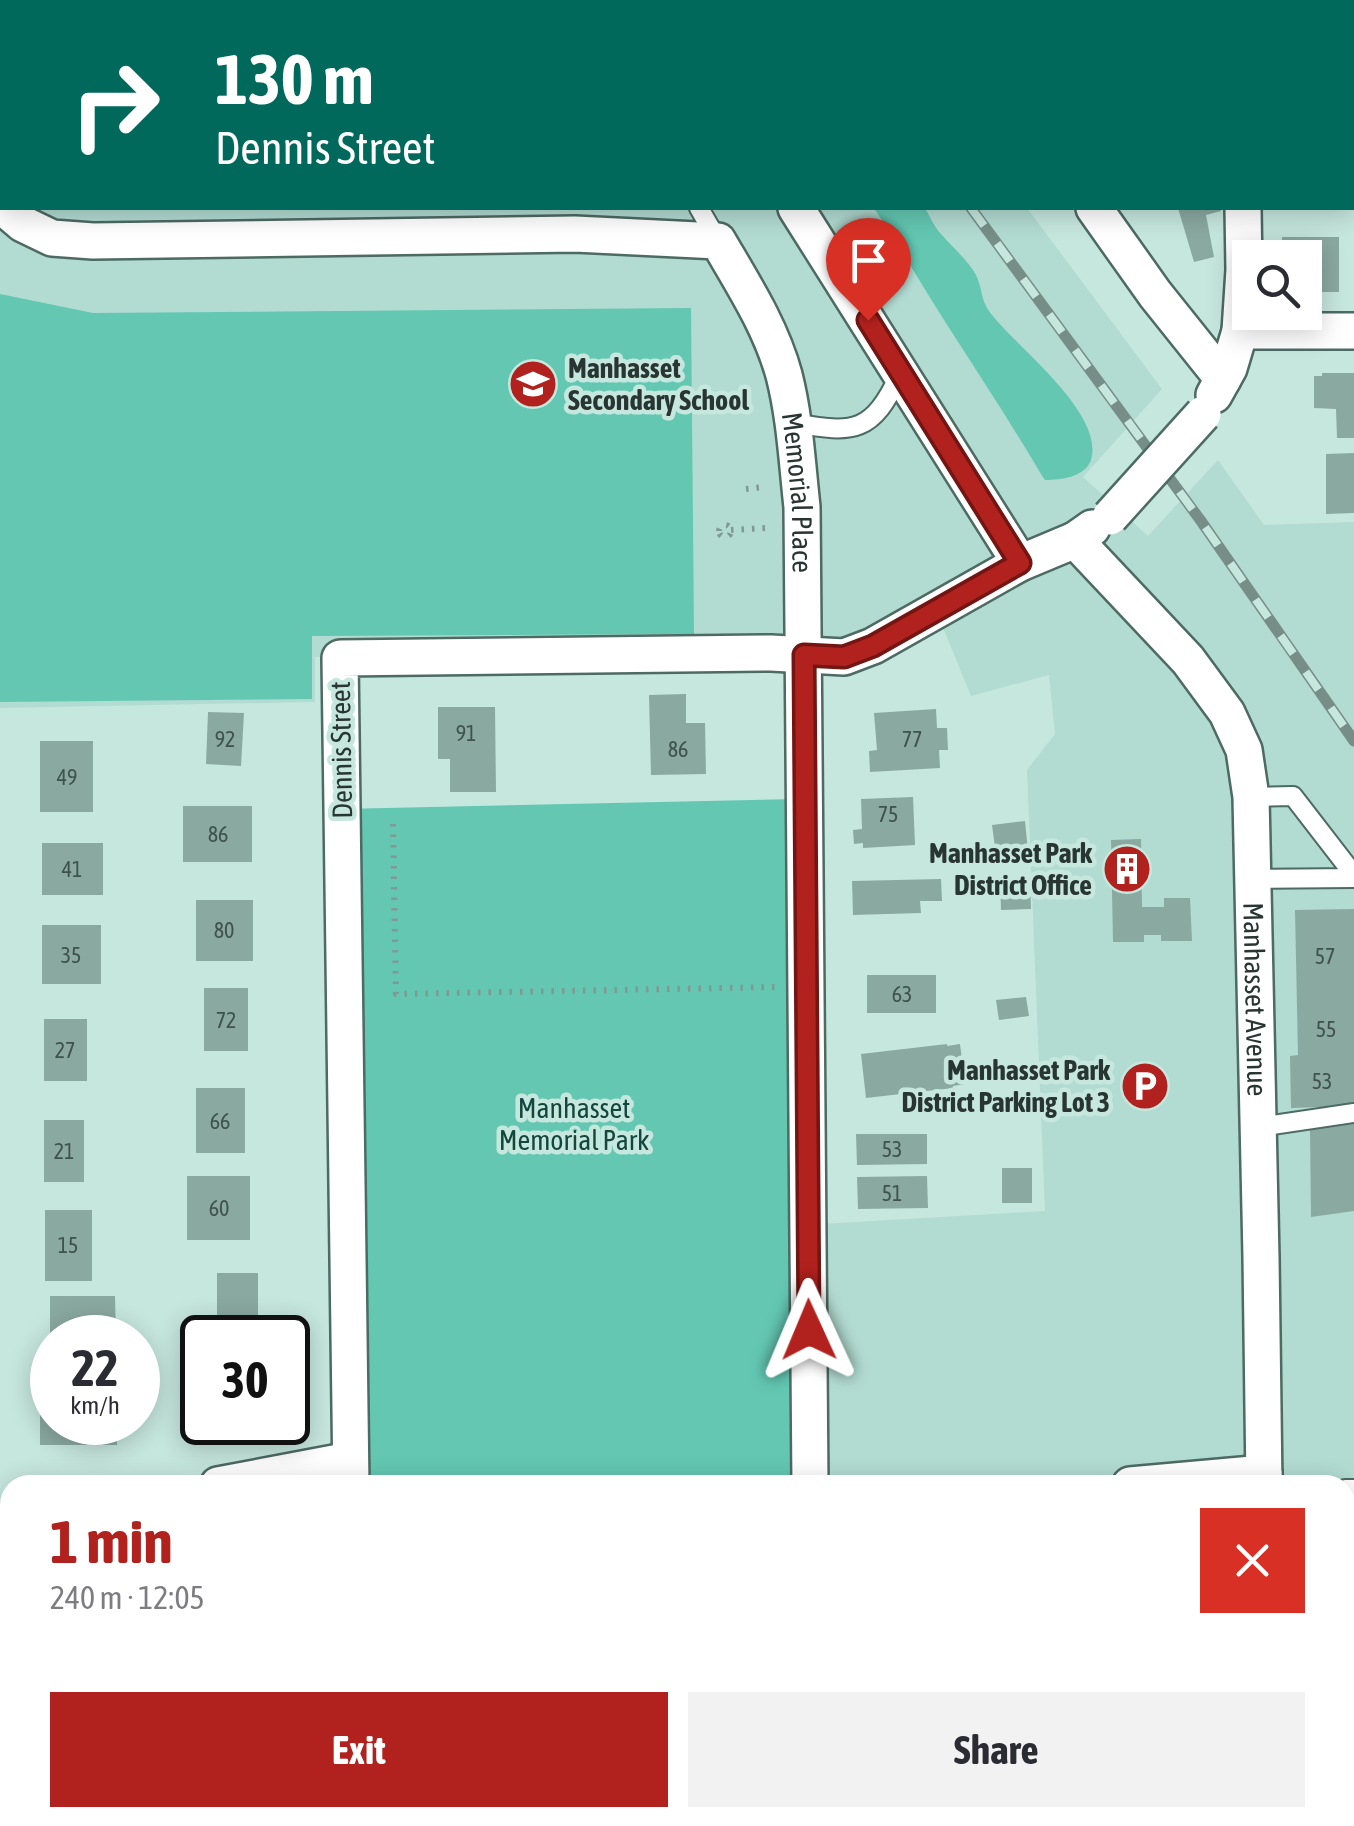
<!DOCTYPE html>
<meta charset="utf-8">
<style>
body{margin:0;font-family:"Asap Condensed",sans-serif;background:#f2f2f3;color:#2b2b33;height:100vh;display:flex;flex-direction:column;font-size:38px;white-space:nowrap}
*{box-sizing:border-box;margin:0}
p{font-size:32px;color:#7c7c81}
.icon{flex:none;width:55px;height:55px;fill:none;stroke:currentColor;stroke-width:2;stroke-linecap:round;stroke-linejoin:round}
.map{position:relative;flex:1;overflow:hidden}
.details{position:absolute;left:0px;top:1475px;width:1355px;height:352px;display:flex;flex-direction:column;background:#fff;border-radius:30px 30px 0 0;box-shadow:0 5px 25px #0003}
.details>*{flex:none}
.hud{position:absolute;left:0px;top:0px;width:1355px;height:210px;box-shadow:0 5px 25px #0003;background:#00695c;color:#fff;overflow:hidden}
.tools{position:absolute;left:1232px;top:240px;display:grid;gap:20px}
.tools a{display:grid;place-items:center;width:90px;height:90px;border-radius:0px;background:#fff;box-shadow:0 5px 25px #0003;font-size:50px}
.speed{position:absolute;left:30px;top:1315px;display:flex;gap:20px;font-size:50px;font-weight:700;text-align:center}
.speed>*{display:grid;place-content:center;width:130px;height:130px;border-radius:50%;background:#fff;box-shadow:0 5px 25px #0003;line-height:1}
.speed small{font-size:25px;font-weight:400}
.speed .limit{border:5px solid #111;border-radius:15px;background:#fff;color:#111}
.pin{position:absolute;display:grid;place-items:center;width:85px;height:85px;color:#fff;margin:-102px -42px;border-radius:50% 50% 50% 0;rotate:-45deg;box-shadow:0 0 10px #0007}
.pin .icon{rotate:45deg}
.me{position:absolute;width:110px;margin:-55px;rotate:359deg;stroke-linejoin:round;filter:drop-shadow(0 0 8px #0008)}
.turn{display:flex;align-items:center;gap:35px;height:210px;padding:0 50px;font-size:45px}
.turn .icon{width:130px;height:130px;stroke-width:2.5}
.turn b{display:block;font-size:70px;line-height:85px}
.round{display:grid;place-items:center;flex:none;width:105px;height:105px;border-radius:0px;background:#f2f2f3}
.head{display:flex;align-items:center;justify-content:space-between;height:170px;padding:0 50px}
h1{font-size:60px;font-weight:700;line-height:75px;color:#b1211d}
.primary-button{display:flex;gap:20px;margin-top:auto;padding:20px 50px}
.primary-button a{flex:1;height:115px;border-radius:0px;background:#b1211d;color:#fff;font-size:40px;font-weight:700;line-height:115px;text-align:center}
.primary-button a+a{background:#f2f2f3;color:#2b2b33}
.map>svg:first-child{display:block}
</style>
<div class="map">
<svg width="1354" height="1826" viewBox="0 0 1354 1826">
<rect width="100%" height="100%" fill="#c6e7de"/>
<path fill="#b2dbd1" d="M0 0H895L897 2H2V208H1027L1162 389 1083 477 1148 536 1218 460 1264 525 1354 522V1826H1263V1818H1345V1485H1264L1211 1478 1105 1485H810L804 1225 1045 1211 1027 770 1055 734 1049 675 971 696 937 613 870 647 315 657V702L0 708Z
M10 1752V1818H155L157 1826H0V1755Z"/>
<path fill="#63c7b2" d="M874 208H925C930 216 934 227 941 234 953 248 967 259 976 275 982 287 981 301 989 311 1014 346 1105 412 1091 460 1085 477 1061 480 1045 480L1041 474C997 399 947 328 903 253 894 237 883 223 874 208Z
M0 294 93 313 691 308 694 634 312 636V699L0 702Z
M798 799 810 1485H351L341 809Z
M815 1818H1263V1826H816Z"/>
<path fill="#8aa9a1" d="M1178 208H1220L1221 211 1206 215 1214 257 1194 262Z
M1282 237H1339V292H1305V258H1282Z
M1322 373H1354V438H1337L1336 409 1314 408V376H1322Z
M1354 453V513L1326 514V454Z
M686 694V723H705L706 774 651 775 649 695Z
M438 707H495L496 792H450V759H438Z
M936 709 937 728H947L948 750H939L940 768 870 772 869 751 877 750 874 713Z
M208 712 244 713 241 766 206 764Z
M40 741H93V812H40Z
M913 797 915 845 863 848V843L854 844 853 830 862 829 861 799Z
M183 806H252V862H183Z
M1025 821 1028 851 996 855 992 825Z
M1141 839 1142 907H1164V898H1190L1192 941H1161V935H1144V942H1113L1111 840Z
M42 843H103V895H42Z
M1030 878 1031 909 1001 910 1000 879Z
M941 879 942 901H920L921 913 853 915 852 881Z
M196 900H253V961H196Z
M1354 909V1106L1291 1108 1290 1056 1298 1055 1295 910Z
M42 925H101V984H42Z
M867 975H936V1013H867Z
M204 988H248V1051H204Z
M1026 997 1029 1016 999 1020 996 1000Z
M44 1019H87V1081H44Z
M947 1044V1046L960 1044 965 1084 953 1086V1088L866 1098 861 1054Z
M196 1088H245V1153H196Z
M44 1120H84V1182H44Z
M1354 1124V1211L1311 1217 1310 1129Z
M856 1134H927V1164L857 1165Z
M1002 1168H1032V1203H1002Z
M187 1176H250V1240H187Z
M927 1176 928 1208 858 1209 857 1177Z
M45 1210H92V1281H45Z
M217 1273H258V1330H217Z
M50 1296H115L116 1338H50Z
M40 1402H52V1422H117V1445H40Z
M243 1818H297L298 1822 269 1826H244Z
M447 1818H513L514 1826H448Z
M697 1818H758V1826H697Z"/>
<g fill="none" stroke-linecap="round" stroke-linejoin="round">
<g stroke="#4d6a63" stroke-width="22">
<path id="service" d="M576 0 577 2
M699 208 718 241
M794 423C855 434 872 433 900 374
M1251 797 1293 796 1354 875
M1253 879 1354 878
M1259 1127 1354 1113
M1345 1489H1354"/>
</g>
<g stroke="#4d6a63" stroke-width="40">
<g id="minor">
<path d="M662 0 664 2"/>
<path d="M956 0 958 2"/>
<path d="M1241 0V2"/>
<path d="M43 2 46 0"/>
<path d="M0 43 2 40"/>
<path id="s1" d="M4 208 23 224 52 238 93 241 575 234 718 241C743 284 771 327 784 375 795 418 797 462 802 507L810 1485"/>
<path d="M796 208 1020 563"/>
<path d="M1094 208 1155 294 1223 379"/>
<path d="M1240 331H1354"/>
<path d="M1214 395 1229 368 1240 331 1244 270 1243 208"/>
<path id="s2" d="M1092 528 1075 540 1188 660 1227 713 1244 750 1251 797 1261 1257 1264 1485"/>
<path d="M218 1485 350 1460"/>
<path d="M351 1485 340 658 771 653 844 657 873 646 1020 563 1075 540"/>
<path d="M1130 1485 1264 1473"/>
<path d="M0 1526 10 1525"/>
<path d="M378 1818 379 1826"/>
<path d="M815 1818 816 1826"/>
<path d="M1263 1818V1826"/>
</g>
</g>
<path stroke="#819993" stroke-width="6" stroke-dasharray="2.5 8" stroke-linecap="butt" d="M746 489 764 487
M719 531a6 6 0 1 1 12 0a6 6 0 1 1-12 0Z
M731 530 767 528
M393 824 396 994 777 987
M899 1818V1826
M967 1818V1826
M1056 1818V1826
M1131 1818 1132 1826"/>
<use href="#service" stroke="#fff" stroke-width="18"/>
<use href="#minor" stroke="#fff" stroke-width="35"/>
<g stroke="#778e88" stroke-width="11">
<path id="rail" d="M837 0 838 2
M971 208 1201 521 1354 741"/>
</g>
<use href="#rail" stroke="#c6e7de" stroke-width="8" stroke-dasharray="22" stroke-linecap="butt"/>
<g stroke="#4d6a63" stroke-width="40" stroke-linecap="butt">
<path id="minor-bridge" d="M1110 517 1203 414"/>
</g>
<use href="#minor-bridge" stroke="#fff" stroke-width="35"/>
</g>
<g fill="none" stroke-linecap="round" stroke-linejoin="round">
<g stroke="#731513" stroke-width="25">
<path id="route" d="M809 1330 804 655 844 657 873 646 1020 563 868 320"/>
</g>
<use href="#route" stroke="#b1211d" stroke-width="18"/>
</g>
<defs>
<g id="school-disc" transform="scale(2.5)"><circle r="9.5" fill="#b1211d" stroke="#c6e7de"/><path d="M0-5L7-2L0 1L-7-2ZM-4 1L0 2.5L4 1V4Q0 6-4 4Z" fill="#fff"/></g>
<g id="building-disc" transform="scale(2.5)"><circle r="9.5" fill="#b1211d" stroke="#c6e7de"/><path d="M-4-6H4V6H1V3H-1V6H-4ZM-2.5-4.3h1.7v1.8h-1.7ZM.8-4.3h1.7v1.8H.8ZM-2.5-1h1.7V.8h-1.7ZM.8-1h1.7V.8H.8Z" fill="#fff"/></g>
<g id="parking-disc" transform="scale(2.5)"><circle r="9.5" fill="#b1211d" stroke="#c6e7de"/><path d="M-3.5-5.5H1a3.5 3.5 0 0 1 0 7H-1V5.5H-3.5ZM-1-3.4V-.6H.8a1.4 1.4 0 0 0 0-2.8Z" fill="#fff"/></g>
</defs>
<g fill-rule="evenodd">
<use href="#school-disc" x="533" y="384"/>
<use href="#building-disc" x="1127" y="869"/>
<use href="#parking-disc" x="1145" y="1086"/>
</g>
<g text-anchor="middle" stroke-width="9" stroke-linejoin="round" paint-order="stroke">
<g font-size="22" fill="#40524e">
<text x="466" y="741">91</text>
<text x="225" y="747">92</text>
<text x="912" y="747">77</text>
<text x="678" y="757">86</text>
<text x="67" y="785">49</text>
<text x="888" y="822">75</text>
<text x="218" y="842">86</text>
<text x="72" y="877">41</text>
<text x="224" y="938">80</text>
<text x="71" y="963">35</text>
<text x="1325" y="964">57</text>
<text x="902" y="1002">63</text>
<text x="226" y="1028">72</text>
<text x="1326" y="1037">55</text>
<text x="65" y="1058">27</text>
<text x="1322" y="1089">53</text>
<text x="220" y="1129">66</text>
<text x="892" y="1157">53</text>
<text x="64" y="1159">21</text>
<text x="892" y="1201">51</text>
<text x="219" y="1216">60</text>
<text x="68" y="1253">15</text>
</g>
<g font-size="28" font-weight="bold" fill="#283532" stroke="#c6e7de" text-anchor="end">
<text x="568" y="378" text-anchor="start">Manhasset<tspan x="568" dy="32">Secondary School</tspan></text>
<text x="1092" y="863">Manhasset Park<tspan x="1092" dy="32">District Office</tspan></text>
<text x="1110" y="1080">Manhasset Park<tspan x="1110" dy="32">District Parking Lot 3</tspan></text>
</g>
<g font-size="28" fill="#283532" stroke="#c6e7de">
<text dy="10" stroke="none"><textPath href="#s1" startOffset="992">Memorial Place</textPath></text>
<text transform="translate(341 750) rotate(-91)" y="10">Dennis Street</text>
<text dy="10" stroke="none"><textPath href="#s2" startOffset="542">Manhasset Avenue</textPath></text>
</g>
<g font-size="28" fill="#13473d" stroke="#c6e7de">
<text x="574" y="1118">Manhasset<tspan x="574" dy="32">Memorial Park</tspan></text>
</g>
</g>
</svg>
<div class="tools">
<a><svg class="icon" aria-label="search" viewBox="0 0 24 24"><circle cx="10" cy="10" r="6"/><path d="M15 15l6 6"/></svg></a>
</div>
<div class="speed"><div>22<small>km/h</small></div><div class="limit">30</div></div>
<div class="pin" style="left:868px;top:320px;background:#d93025"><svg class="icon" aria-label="arrive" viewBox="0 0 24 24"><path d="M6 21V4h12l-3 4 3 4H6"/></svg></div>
<svg class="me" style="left:809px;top:1330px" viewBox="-20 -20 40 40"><path d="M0-17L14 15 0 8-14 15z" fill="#b1211d" stroke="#fff" stroke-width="4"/></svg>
<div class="hud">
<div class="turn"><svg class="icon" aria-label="right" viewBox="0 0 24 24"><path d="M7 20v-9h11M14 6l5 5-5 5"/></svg><div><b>130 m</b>Dennis Street</div></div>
</div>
<section class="details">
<div class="head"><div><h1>1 min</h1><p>240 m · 12:05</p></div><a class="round" style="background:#d93025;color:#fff"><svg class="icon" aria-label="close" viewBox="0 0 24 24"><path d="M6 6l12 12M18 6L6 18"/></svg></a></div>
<div class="primary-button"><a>Exit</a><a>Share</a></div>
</section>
</div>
